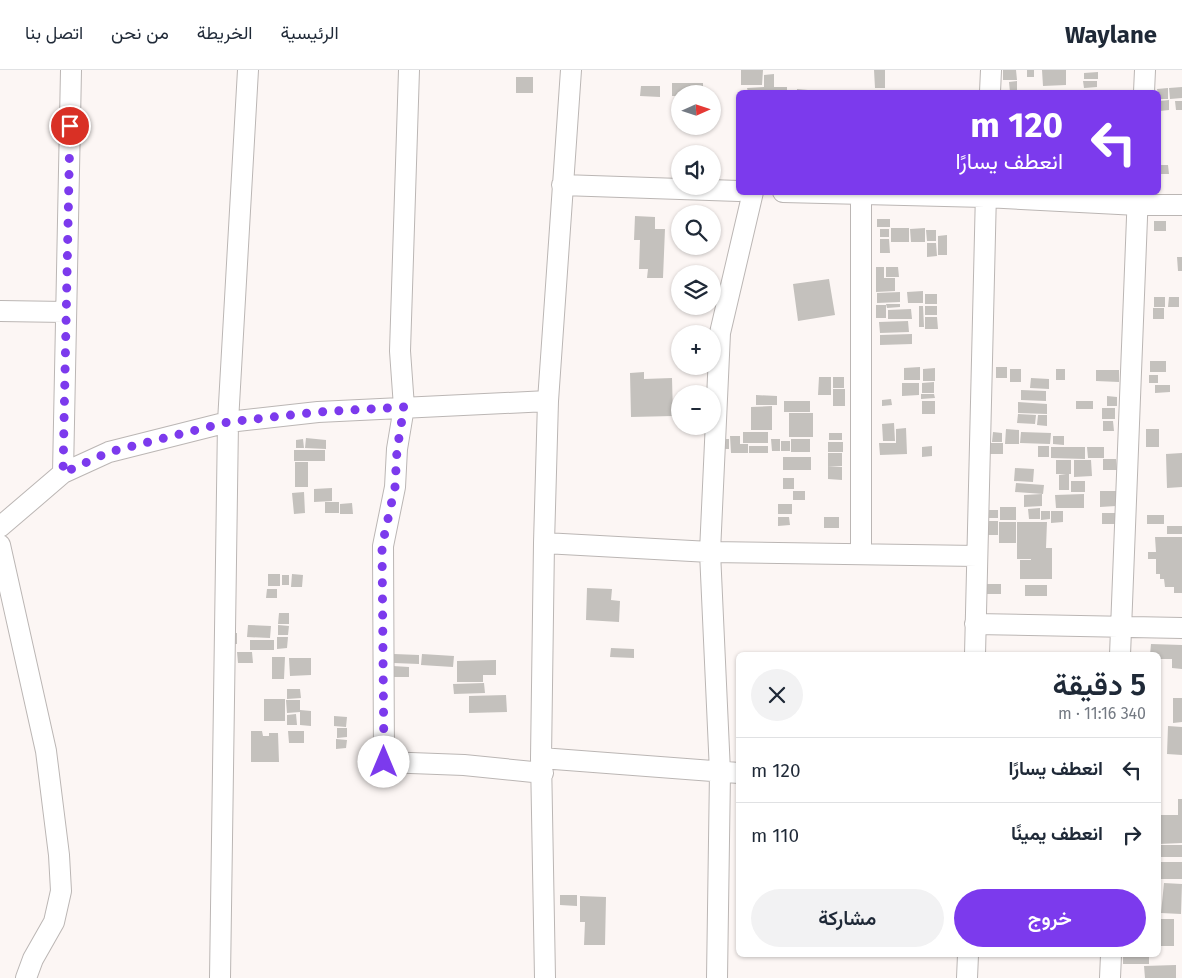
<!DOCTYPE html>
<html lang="ar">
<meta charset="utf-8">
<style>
body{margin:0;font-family:"Fira Sans",Vazirmatn,sans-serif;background:#f2f2f3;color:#1f2937;direction:rtl;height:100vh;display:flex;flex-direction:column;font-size:19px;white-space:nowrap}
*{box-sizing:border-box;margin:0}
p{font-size:16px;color:#747a83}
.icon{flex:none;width:28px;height:28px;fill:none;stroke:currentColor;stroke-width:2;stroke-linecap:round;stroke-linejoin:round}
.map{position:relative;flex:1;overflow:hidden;direction:ltr}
.side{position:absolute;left:736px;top:582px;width:425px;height:305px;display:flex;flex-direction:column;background:#fff;border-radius:8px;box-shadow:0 1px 4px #0004;direction:rtl}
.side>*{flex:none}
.banner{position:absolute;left:736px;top:20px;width:425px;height:105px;border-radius:8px;box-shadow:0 1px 4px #0004;direction:rtl;background:#7c3aed;color:#fff;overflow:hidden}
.needle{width:32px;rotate:87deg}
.controls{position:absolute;left:671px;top:15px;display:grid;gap:10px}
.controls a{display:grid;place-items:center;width:50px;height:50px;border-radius:50%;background:#fff;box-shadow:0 1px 4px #0004;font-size:25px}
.pin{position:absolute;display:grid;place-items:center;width:42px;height:42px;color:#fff;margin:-21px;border:2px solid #fff;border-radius:50%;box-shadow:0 1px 5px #0007}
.me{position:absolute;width:55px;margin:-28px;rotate:0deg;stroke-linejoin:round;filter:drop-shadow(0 0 4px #0008)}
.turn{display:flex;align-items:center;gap:18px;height:105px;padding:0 15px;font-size:22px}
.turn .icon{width:65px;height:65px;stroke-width:2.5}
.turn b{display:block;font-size:35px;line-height:42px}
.round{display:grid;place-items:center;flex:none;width:52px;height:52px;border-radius:26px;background:#f2f2f3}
.headline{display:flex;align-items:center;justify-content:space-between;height:85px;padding:0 15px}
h1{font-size:30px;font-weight:600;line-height:38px}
.action{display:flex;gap:10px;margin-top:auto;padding:10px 15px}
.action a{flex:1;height:58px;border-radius:30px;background:#7c3aed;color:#fff;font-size:20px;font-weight:600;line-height:58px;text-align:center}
.action a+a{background:#f2f2f3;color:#1f2937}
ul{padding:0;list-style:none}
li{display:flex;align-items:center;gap:15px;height:65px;padding:0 15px;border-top:1px solid #e0e1e3}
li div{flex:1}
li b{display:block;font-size:19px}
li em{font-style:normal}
header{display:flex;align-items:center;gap:30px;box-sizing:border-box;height:70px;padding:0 25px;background:#fff;border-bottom:1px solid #e0e1e3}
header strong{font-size:24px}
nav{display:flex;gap:28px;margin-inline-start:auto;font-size:18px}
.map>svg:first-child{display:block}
</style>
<header>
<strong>Waylane</strong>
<nav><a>الرئيسية</a><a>الخريطة</a><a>من نحن</a><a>اتصل بنا</a></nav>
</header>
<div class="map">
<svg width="1182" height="908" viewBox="0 0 1182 908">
<rect width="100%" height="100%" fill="#fcf6f4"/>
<path fill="#c4c1bd" d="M741 0H763L762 15H741Z
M874 0H885V18H875Z
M1003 0H1016L1017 10H1003Z
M1027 0H1034V7H1027Z
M1042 0H1066V15L1043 16Z
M1098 2V9H1084V3Z
M774 4V17H787V22H748L747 18 764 17V5Z
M516 7H533V23H516Z
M1017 11V22H1010L1009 12Z
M1083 11H1097V17L1084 18Z
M672 13H703V24H680V26H672Z
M641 16H660V27L640 26Z
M1182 17V28L1170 29 1169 18Z
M1168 18V29H1159L1157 19Z
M797 19 819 21V22H797Z
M859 20H872V22H859Z
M1169 30V40L1160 41V31Z
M1175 31H1182V40H1176Z
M1159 95H1168L1169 104H1159Z
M635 146 655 147V159H665L663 208H647L648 199H639L640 170H634Z
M877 149H890V157H877Z
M1154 151H1166V161H1154Z
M891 158H909V172H891Z
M925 158V172H911L910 159Z
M880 159H889V167H880Z
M926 160H936V171H927Z
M947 165V185H938V166Z
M880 169H889L890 183H880Z
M927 173H936L937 186 927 187Z
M1177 187H1182V201H1178Z
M876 197H884V208H895V221L876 222Z
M886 197H898L899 207H886Z
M829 209 835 245 798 251 793 214Z
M923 221V233H908L907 222Z
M900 222V232L877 233V223Z
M925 224H937V234H925Z
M1154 227H1165V237H1154Z
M1169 227H1179V237H1168Z
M886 234H900V237L887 238Z
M876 235H886V248H876Z
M919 236H923L924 257H919Z
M925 236H937V245H925Z
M1153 238H1164V249H1153Z
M911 239 912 249H888V240Z
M925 247H937L938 259H925Z
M908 251 909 262 880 263 879 252Z
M912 264V274L880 275V265Z
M1150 291H1166V302H1150Z
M920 297V310H904V298Z
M996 297H1007V308H996Z
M935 298V311H923V299Z
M1010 299H1021V312H1010Z
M1056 299H1065V310H1056Z
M1096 300H1119V312L1096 311Z
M644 302V309L672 308 673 346 631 347 630 303Z
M1149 305H1158V313H1149Z
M819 307H831V325H818Z
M833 307H844V318H833Z
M1031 308 1049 309V319L1030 318Z
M934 312V323H922V313Z
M902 313H919V325L902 326Z
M1155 315H1170V322L1155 323Z
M833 319H845V336H833Z
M1021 320 1046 321V331L1021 330Z
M921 324H934L935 328 921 329Z
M756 325 777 326V335H756Z
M1107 326 1117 327V336H1107Z
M891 329 892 335 882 336V330Z
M784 331H810V342H784Z
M922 331H935V344H922Z
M1076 331H1093V339H1076Z
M1018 332 1047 334V344L1018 343Z
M772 336V360H751V337Z
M1102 338H1115V349H1102Z
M789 343H813V367H789Z
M1018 344 1036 345 1035 354 1017 353Z
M1038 345H1047V356L1037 355Z
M1103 351H1113L1114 361H1103Z
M894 353 895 371H883L882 354Z
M906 358 907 384 880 385 879 373H896V359Z
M1006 359 1019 360V374H1005Z
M1146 359H1159V377H1146Z
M743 362H768V373H743Z
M993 362 1002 363V372H992Z
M1021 362 1051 363 1050 374 1020 373Z
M829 363H842V370H829Z
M730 366H740V374H748V383H731Z
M1053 366H1064V375L1053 374Z
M306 368 326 370V379L305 378Z
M303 369 304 378H296V370Z
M720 369H729V379H720Z
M771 369H780V381H772Z
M791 369H810V382H791Z
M781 371H790V381H781Z
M828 372H843V382H828Z
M990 373H1003V384H990Z
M749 376H768V383H749Z
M932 376V386L922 387V377Z
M1038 376H1049V387H1038Z
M1051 377H1085V389L1051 388Z
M1087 377H1104V388H1088Z
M294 380H325V391H294Z
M828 383H842V396H828Z
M1182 383V417L1167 418 1166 384Z
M783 387H811V400H783Z
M1103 389H1116L1117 400H1103Z
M1056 390H1071V404H1069V420H1059V405L1066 404H1056Z
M1074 390H1091L1092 406 1074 407Z
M295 392H308V417H295Z
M828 396 842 397V410L828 409Z
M1015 398 1034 399 1033 412 1014 411Z
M783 408H794V419H783Z
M1071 411H1085V422H1071Z
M1016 413 1044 415 1043 424 1015 422Z
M332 418V431L314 432V419Z
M793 421H805V430H793Z
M1100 421H1116V436L1100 437Z
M304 422 305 443 294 444 292 423Z
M1042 424V436L1024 437V425Z
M1084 424V438H1056L1055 425Z
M325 432H339V443H325Z
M352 433 353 444H340V434Z
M778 434H792V444H778Z
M1000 437H1016V450H1000Z
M1040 438V449H1029L1028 439Z
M987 440H998V448H987Z
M1041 441H1050V449L1041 450Z
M1051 441H1063V452L1051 453Z
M1102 443H1116V454H1102Z
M1147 445H1164V454H1147Z
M778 447H789L790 455 778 456Z
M824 447H839V458H824Z
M987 451H998V465H987Z
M999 452H1016V473H999Z
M1017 452H1047L1046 478H1052V509H1020V490H1031V489H1017Z
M1167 456H1182V464H1167Z
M1155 467H1182V523H1174V517H1165L1164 509H1160V504H1156V489H1148V482H1156Z
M268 504H280V516H268Z
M292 504 303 505 302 517H291Z
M282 505H289V515H282Z
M987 514H1001V524H987Z
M1025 515H1047V526H1025Z
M587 518 612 519 611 530 620 531 619 552 586 550Z
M267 519H277V528H266Z
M279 543H289V554H278Z
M248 555 271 556 270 568 247 567Z
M278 555 289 556 288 565H278Z
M228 563H237V574H228Z
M277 567H288L287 578 277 579Z
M250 570H274V580H250Z
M1151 574 1182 575V599L1172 598V589H1159V585H1150Z
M611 578 634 579V588L610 587Z
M237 582H252L253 593H238Z
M394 584 419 585V594L394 593Z
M422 584 454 586 453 597 421 595Z
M272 587H285L284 609H272Z
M289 588H311V605L290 606Z
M496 590V605H483V612H457V591Z
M393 596 409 597V607H393Z
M484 613 485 623 454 624 453 614Z
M287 619H300L301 628 287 629Z
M506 625 507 642 469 643V626Z
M1173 628H1182V652L1173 653Z
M264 629H285V651H264Z
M286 630H300V640L311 641V656L300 655V642L287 643Z
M296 644 297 655H287V645Z
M334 646 347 647 346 657 334 656Z
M1168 656 1182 657V685L1167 684Z
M337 658H347V667L337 668Z
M251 661H262L263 666H269V663H278L279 692H251Z
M288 661H304V673H289Z
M336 669 347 670 346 678 336 679Z
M1178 729H1182V773L1159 774V745H1178Z
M1159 775H1182V787H1159Z
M1161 792H1182V809H1161Z
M1164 813 1182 814 1181 844 1161 843Z
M560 825H577V836L560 835Z
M580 826 606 827 605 875H584L585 852H580Z
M1159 849H1174V876H1159Z
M1123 885H1149V894H1123Z
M1176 895V908H1145L1144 896Z"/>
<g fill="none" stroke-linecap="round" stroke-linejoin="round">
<g stroke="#bbb6b4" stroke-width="22">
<path id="minor" d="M409 0 400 281 404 337 397 379 395 417 383 476 384 692 464 695 543 703
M990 22 991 0
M1144 22 1145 0
M562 115 739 121
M783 122 985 127 1138 135H1182
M0 241 66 242
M63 403 71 0
M0 457 63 403 109 382 228 352 318 342 548 331
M544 473 710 482 977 486
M0 475 46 681 59 785 61 821 54 852 33 889 26 908
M861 484V125
M975 554 1182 558
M975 585 986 122
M1120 585 1138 122
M541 688 739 703
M220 908 228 352 248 0
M545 908 541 688 544 473 548 331 571 0
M717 908 720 702 710 482 720 263 753 122
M967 908 968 885
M1110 908 1111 885"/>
</g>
<use href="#minor" stroke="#fff" stroke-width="20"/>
</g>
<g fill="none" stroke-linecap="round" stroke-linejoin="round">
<path stroke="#7c3aed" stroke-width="9" stroke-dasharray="0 16.2" d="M70 56 63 403 109 382 228 352 318 342 404 337 397 380 395 417 382 476 384 692"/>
</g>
</svg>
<div class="controls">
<a><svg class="needle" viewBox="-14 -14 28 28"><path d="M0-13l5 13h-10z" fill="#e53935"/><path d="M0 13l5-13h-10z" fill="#747a83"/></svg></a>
<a><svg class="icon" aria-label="sound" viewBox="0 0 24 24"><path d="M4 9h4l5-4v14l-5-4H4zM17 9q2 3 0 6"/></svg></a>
<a><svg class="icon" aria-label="search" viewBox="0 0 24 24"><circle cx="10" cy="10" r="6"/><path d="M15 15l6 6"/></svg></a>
<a><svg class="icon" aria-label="layers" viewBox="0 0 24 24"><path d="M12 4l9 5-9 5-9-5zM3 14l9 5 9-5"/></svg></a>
<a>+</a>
<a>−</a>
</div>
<div class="pin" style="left:70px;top:56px;background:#d93025"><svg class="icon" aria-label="arrive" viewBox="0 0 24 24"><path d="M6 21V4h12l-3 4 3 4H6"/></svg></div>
<svg class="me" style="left:384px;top:692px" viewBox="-20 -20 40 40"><circle r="19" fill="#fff"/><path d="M0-13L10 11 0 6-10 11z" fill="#7c3aed"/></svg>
<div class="banner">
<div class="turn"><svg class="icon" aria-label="left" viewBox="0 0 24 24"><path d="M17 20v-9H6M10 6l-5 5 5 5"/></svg><div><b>120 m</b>انعطف يسارًا</div></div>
</div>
<section class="side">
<div class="headline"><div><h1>5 دقيقة</h1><p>340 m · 11:16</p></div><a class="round"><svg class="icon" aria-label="close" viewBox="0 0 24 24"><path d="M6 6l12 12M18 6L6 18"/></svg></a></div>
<ul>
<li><svg class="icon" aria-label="left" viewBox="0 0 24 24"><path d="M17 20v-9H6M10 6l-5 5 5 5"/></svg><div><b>انعطف يسارًا</b></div><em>120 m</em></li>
<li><svg class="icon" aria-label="right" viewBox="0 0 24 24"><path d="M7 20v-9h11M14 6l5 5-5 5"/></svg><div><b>انعطف يمينًا</b></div><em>110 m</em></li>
</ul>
<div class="action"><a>خروج</a><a>مشاركة</a></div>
</section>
</div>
